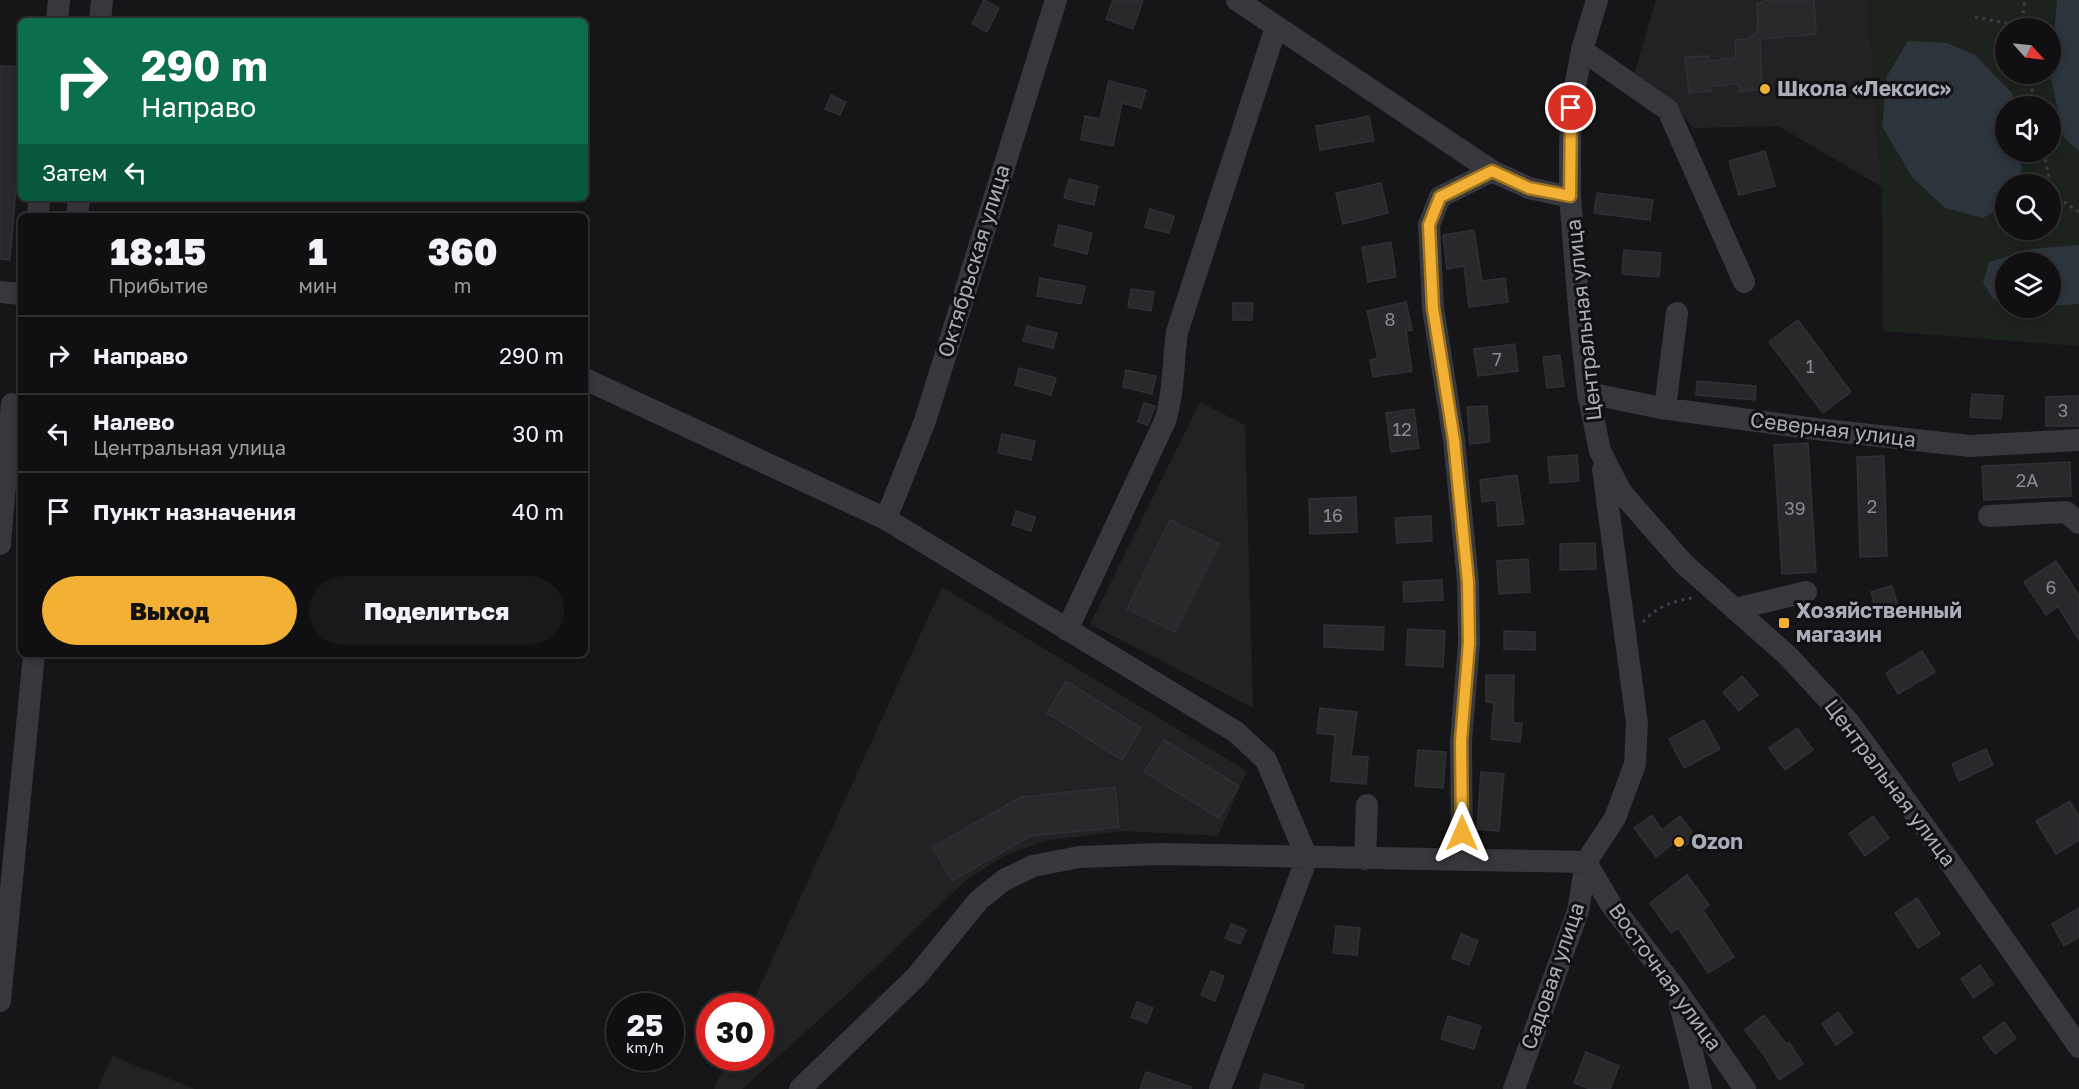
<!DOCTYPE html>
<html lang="ru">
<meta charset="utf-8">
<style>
body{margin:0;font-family:"Golos Text",sans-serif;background:#19191b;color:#f1f3f6;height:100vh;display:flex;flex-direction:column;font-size:22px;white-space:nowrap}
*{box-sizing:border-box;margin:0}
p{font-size:20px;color:#9c9d9f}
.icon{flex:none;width:33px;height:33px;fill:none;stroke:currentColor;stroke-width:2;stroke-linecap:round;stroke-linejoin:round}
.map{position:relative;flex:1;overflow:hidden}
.drawer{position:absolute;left:18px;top:213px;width:570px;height:444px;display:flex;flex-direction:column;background:#101012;border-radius:9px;box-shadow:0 3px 9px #0003,0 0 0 2px #303032}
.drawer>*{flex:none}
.top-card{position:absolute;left:18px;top:18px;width:570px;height:183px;border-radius:9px;box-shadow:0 3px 9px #0003,0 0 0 2px #303032;background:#0b6e4f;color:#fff;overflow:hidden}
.needle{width:39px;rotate:117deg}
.tools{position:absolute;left:1995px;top:18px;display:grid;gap:12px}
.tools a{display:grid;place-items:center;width:66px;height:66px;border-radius:50%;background:#101012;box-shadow:0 3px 9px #0003,0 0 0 2px #303032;font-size:30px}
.speed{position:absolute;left:606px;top:993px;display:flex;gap:12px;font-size:30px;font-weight:700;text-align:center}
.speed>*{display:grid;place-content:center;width:78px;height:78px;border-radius:50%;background:#101012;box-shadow:0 3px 9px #0003,0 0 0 2px #303032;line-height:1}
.speed small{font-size:15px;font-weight:400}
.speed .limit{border:9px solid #d22;background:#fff;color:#111}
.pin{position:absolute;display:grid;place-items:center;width:51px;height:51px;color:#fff;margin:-26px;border:3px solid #fff;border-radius:50%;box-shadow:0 2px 6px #0007}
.me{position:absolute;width:66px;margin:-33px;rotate:0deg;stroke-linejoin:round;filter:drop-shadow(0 0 4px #0008)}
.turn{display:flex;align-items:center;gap:21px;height:126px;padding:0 24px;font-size:27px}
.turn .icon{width:78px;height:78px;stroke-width:2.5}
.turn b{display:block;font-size:42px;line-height:51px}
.then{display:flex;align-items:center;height:57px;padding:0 24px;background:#0003;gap:12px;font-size:22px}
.eta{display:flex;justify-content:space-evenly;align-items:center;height:102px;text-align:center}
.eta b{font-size:36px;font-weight:800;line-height:42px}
.action{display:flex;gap:12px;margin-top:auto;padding:12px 24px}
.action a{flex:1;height:69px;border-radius:36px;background:#f2b134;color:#111;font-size:24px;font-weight:800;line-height:69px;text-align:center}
.action a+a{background:#19191b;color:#f1f3f6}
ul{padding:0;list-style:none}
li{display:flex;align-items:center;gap:18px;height:78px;padding:0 24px;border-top:2px solid #303032}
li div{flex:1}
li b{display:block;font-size:22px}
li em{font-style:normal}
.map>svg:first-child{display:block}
</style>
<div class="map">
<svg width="2079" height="1089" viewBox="0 0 2079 1089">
<rect width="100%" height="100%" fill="#161618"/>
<path fill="#222225" d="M1656 0H1868L1882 187 1778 126 1693 128 1675 105 1634 74Z
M1200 402 1245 425 1253 708 1090 624Z
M942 587 1247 771 1218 836 1126 831 1050 840 1005 855 964 882 853 989 742 1089H714L728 1058H760V1006H751Z
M112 1056 195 1089H98Z"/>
<path fill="#1c231d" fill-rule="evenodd" d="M1868 0H2079V346L1883 331 1882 187ZM2006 28H2050V74H2006ZM2006 106H2050V152H2006ZM2006 184H2050V230H2006ZM2006 262H2050V308H2006Z"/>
<path fill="#2c353c" d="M2057 0H2079V151L2064 138 2050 74 2051 45 2054 36Z
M1908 41 1947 43 1975 55 2012 93 2014 106H2006V152H2019L2022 169 2017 184H2006L2005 205 1983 218 1945 208 1912 177 1882 126 1887 76Z
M2079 245V304L2051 306 2050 262H2006L2005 303 1993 299 1983 283 1989 262 2032 249Z"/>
<path fill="#29292c" stroke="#303034" stroke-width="1.5" d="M984 0 999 8 987 32 972 24Z
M1113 0H1143L1133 29 1106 19Z
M1769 0H1814L1816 34 1760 39 1762 89 1739 92V84L1711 86V91L1689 93 1685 57 1709 56V61L1736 58 1735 40 1748 39 1753 36 1758 30 1757 3Z
M0 66 21 67V130L10 260 0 259Z
M1109 81 1146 90 1141 108 1122 103 1113 146 1081 140 1085 116 1100 119Z
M831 95 846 102 840 115 825 109Z
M1369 116 1374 141 1320 150 1316 126Z
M1765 151 1775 186 1739 195 1729 161Z
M1069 179 1098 186 1094 205 1064 198Z
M1381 183 1388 213 1343 224 1336 193Z
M1597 193 1653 200 1650 220 1594 213Z
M1150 209 1174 216 1169 233 1145 227Z
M1059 225 1092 233 1087 254 1054 246Z
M1474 230 1482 281 1505 278 1508 302 1469 307 1464 266 1447 269 1443 235Z
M1391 242 1396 277 1368 282 1362 247Z
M1624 250 1661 253 1659 277 1622 274Z
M1040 278 1085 286 1081 304 1037 296Z
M1131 289 1154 292 1151 311 1128 307Z
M1406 302 1412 330 1406 331 1412 371 1373 377 1370 360 1378 358 1367 311Z
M1233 303H1253L1252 320H1233Z
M1798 320 1851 392 1823 413 1769 342Z
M1027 326 1057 333 1053 348 1023 341Z
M1515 344 1518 371 1478 376 1474 349Z
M1560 355 1564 386 1547 388 1543 357Z
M1019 368 1056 378 1051 395 1015 385Z
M1126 370 1156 376 1152 394 1123 387Z
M1697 381 1756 386 1755 400 1696 395Z
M1972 394 2003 396 2001 419 1970 417Z
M2079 396V426H2046V397Z
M1144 403 1155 406 1148 425 1138 422Z
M1487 406 1490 442 1470 444 1467 407Z
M1414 409 1419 448 1391 452 1386 413Z
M1002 434 1035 441 1031 460 998 453Z
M1808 443 1816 572 1782 574 1774 445Z
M1577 455 1579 481 1550 483 1548 457Z
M1884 456 1887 556 1860 557 1857 457Z
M2070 462 2071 496 1984 500 1982 466Z
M1517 475 1524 524 1498 526 1496 500 1482 502 1480 480Z
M1356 497 1357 532 1310 534 1309 499Z
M1016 511 1035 517 1031 531 1012 525Z
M1431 516 1432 541 1397 543 1395 518Z
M1170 520 1219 544 1175 632 1127 609Z
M1595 543 1596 569 1560 570V544Z
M1528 559 1530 592 1499 594 1497 561Z
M2056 561 2079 595V640L2058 606 2046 615 2024 582Z
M1442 580 1443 600 1404 602 1403 582Z
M1892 586 1899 609 1877 615 1871 592Z
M1324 625 1384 627 1383 650 1324 647Z
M1408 629 1445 631 1443 667 1406 665Z
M1504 631 1535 632V650L1504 649Z
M1922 651 1935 672 1898 694 1886 673Z
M1486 675H1514L1513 723H1522L1520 742 1491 739 1494 703 1486 702Z
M1742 676 1758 695 1739 711 1723 692Z
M1066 681 1141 728 1122 760 1047 713Z
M1320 708 1357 712 1351 756 1368 757 1366 784 1331 781 1335 735 1317 733Z
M1704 720 1720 749 1684 768 1669 739Z
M1797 728 1813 750 1785 770 1769 748Z
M1164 740 1239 786 1219 818 1144 772Z
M1986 749 1993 765 1959 781 1952 764Z
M1418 750 1446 752 1443 788 1415 786Z
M1481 772 1504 774 1499 831 1477 829Z
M1115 787 1119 827 1030 836 952 881 933 847 1021 797Z
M2070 801 2079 817V840L2056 854 2036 821Z
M1652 815 1662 830 1680 816 1696 837 1679 850 1674 843 1656 857 1634 828Z
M1873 816 1889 838 1865 856 1849 834Z
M1687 875 1709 905 1703 910 1734 957 1708 973 1678 928 1671 933 1650 903Z
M1917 898 1940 934 1918 948 1895 913Z
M2079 908V937L2064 946 2052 924Z
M1231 924 1246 930 1240 944 1225 938Z
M1336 926 1360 928 1357 955 1333 953Z
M1461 934 1478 941 1469 965 1452 958Z
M1980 965 1993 984 1974 998 1961 979Z
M1211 971 1224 976 1215 1001 1201 995Z
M1137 1002 1153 1008 1147 1023 1131 1017Z
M1838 1012 1853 1033 1836 1045 1822 1024Z
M1764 1015 1786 1044 1789 1042 1803 1064 1779 1080 1766 1058 1745 1030Z
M1448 1016 1481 1026 1474 1049 1441 1039Z
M2004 1022 2016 1038 1995 1054 1983 1038Z
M1586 1052 1619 1066 1610 1089H1590L1574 1083Z
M1146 1072 1191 1087V1089H1140Z
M1264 1074 1304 1085 1303 1089H1260Z"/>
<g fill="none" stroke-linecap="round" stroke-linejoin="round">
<path stroke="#3d3f44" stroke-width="3" stroke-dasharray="3 4.5" stroke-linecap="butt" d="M1975 17 2020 26
M2021 28 2025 0
M2029 74 2035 106
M2044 152 2050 184
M2050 186 2052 194 2079 212
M1643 622C1656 607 1673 601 1692 598"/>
<path stroke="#37383d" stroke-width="22" d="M1237 0 1492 171 1529 188 1570 197
M1597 0 1582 50 1571 108 1570 150V197L1580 319 1588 393 1600 451 1621 492 1684 564 1788 656 1848 721 1947 858 2079 1047
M57 21 59 0
M100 21 102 0
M1582 50 1668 110 1744 282
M38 216 39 198
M77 216 79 198
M0 292 21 294
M585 379 886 519 1236 732 1266 760 1307 858
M1588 393 1661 408 1816 429 1970 446 2079 440
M1665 408 1677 313
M1989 516 2066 512 2079 523
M886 519 925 421 1056 0
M0 544 12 404
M1735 609 1806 592
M1067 630 1165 421C1174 392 1173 362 1177 332L1276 27
M1365 859 1367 805
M1462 860 1461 741 1469 643 1468 582 1454 440 1433 308 1429 225 1440 197 1492 171
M1586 862 1610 903 1675 988 1745 1089
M0 1001 34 654
M1680 1004 1701 1089
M800 1089 916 977 979 900 1004 880 1033 866 1079 857 1160 854 1586 862
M1220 1089 1307 858
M1514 1089 1578 911 1586 862 1615 818 1635 764 1637 723 1603 469"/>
</g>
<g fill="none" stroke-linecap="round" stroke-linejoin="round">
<g stroke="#9d7322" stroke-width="15">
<path id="route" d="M1462 833 1461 741 1469 643 1468 582 1454 440 1433 308 1429 225 1440 197 1492 171 1529 188 1570 196 1571 108"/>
</g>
<use href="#route" stroke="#f2b134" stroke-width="10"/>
</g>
<g fill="#f2b134" stroke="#111113" stroke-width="2">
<circle cx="1765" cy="89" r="6"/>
<rect x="1778" y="617" width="12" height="12" rx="3"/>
<circle cx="1679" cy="842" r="6"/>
</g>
<g text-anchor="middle" stroke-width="6" stroke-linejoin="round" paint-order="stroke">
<g font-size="18" fill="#888b94">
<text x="1390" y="326">8</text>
<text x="1497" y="366">7</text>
<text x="1810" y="373">1</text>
<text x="2063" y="417">3</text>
<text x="1402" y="436">12</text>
<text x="2027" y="487">2А</text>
<text x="1872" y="513">2</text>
<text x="1795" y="515">39</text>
<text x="1333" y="522">16</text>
<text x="2051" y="594">6</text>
</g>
<g font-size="21" font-weight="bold" fill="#a8adb8" stroke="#111113" text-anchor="start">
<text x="1777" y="96">Школа «Лексис»</text>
<text x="1796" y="618">Хозяйственный<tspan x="1796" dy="24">магазин</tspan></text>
<text x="1691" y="849">Ozon</text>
</g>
<g font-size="21" fill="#a8adb8" stroke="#111113">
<text transform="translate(974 261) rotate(-73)" y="7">Октябрьская улица</text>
<text transform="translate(1584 320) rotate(-96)" y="7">Центральная улица</text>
<text transform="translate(1833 430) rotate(7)" y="7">Северная улица</text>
<text transform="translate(1890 783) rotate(53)" y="7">Центральная улица</text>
<text transform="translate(1553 976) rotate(-71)" y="7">Садовая улица</text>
<text transform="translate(1665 977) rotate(54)" y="7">Восточная улица</text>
</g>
</g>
</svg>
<div class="tools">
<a><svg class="needle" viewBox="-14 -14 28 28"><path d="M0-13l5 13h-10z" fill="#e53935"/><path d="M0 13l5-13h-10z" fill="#9c9d9f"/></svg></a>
<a><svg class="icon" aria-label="sound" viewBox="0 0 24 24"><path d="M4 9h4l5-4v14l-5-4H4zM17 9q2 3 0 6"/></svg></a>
<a><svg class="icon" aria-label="search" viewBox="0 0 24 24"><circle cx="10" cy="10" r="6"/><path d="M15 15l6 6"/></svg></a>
<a><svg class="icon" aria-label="layers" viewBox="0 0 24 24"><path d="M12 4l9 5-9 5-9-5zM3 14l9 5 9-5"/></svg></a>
</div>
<div class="speed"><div>25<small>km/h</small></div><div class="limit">30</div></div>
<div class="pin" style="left:1571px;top:108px;background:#d93025"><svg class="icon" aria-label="arrive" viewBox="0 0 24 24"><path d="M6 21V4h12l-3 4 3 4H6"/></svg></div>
<svg class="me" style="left:1462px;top:833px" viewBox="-20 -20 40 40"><path d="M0-17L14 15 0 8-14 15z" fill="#f2b134" stroke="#fff" stroke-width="4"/></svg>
<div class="top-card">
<div class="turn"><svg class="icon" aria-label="right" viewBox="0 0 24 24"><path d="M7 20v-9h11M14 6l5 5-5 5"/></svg><div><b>290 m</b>Направо</div></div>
<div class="then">Затем<svg class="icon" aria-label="left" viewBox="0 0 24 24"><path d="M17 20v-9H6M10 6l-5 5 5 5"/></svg></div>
</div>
<section class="drawer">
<div class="eta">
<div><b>18:15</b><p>Прибытие</p></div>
<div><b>1</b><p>мин</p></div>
<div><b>360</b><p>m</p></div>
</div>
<ul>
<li><svg class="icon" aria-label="right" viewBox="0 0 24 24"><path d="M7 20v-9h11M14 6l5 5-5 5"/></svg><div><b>Направо</b></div><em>290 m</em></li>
<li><svg class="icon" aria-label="left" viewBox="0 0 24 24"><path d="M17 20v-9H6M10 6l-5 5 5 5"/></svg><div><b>Налево</b><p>Центральная улица</p></div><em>30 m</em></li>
<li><svg class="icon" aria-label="arrive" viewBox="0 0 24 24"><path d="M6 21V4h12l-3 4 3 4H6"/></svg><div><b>Пункт назначения</b></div><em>40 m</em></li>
</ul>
<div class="action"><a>Выход</a><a>Поделиться</a></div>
</section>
</div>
